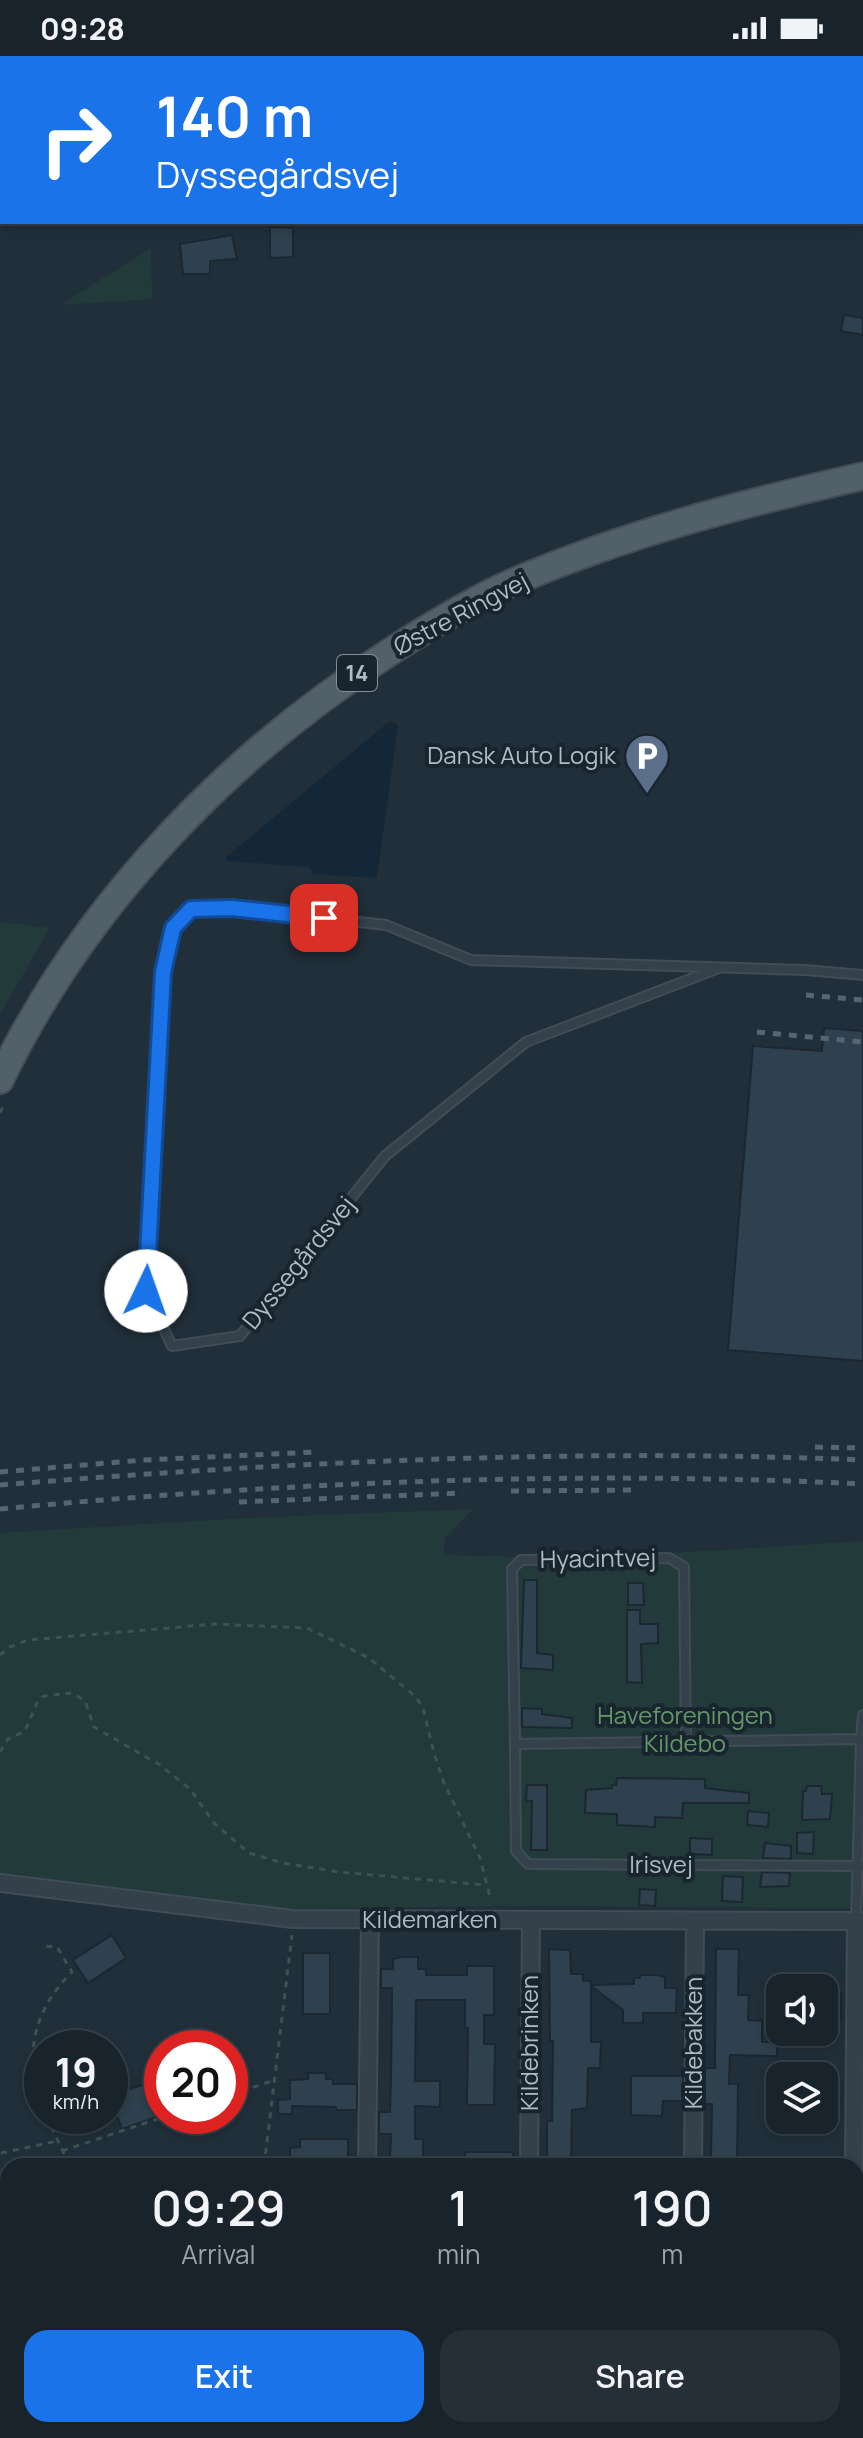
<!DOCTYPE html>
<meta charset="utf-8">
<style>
body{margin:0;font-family:Manrope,sans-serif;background:#252f38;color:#f1f3f6;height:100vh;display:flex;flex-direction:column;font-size:30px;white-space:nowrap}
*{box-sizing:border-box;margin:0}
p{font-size:26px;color:#9fa4a9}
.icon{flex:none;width:44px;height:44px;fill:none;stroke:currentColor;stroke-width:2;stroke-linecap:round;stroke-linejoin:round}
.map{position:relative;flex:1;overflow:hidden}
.details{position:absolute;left:0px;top:2102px;width:864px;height:280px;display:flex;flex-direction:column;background:#18232c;border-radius:24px 24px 0 0;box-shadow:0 4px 12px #0003,0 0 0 2px #364048}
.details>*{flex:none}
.top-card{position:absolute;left:0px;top:0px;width:864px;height:168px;box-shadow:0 4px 12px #0003,0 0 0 2px #364048;background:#1a73e8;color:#fff;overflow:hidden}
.buttons{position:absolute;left:766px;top:1918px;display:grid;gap:16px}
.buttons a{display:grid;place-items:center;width:72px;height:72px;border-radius:16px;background:#18232c;box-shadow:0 4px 12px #0003,0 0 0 2px #364048;font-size:40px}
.speed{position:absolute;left:24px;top:1974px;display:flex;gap:16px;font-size:40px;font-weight:700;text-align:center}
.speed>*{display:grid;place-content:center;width:104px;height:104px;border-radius:50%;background:#18232c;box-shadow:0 4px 12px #0003,0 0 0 2px #364048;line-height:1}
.speed small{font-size:20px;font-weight:400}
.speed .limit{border:12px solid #d22;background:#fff;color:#111}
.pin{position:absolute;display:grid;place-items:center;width:68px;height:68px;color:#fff;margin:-34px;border-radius:16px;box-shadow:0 4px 12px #0006}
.me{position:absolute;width:88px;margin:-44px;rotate:3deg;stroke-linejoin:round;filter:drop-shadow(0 0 6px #0008)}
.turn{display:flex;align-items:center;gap:28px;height:168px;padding:0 24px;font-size:36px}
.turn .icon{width:104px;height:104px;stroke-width:2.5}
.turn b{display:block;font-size:56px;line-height:68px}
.eta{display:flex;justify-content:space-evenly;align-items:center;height:136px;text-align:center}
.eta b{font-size:48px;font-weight:600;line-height:56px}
.primary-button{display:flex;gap:16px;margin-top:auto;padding:16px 24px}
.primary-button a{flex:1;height:92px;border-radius:24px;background:#1a73e8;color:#fff;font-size:32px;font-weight:600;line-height:92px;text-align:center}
.primary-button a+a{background:#252f38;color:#f1f3f6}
.status{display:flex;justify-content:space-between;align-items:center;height:56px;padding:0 40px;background:#18232c;direction:ltr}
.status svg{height:22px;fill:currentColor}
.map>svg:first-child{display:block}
</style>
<div class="status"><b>09:28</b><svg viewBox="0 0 49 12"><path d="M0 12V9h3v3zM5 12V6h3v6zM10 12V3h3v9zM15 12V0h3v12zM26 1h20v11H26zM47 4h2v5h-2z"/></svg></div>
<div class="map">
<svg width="863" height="2382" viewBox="0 0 863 2382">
<rect width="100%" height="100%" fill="#202f3a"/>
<path fill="#223b3a" d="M151 192 152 243 60 249Z
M0 866 50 872 0 958Z
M473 1453 445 1482 443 1499C583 1505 724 1494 863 1485V1852L507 1850 288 1853 0 1818V1477L247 1462Z
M78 2374H214L209 2382H80Z
M236 2374H329V2382H235Z
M342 2374H518L524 2382H342Z
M528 2374H687V2382H534Z
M793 2374H853V2382H793Z"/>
<path fill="#142737" d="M390 665 398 669 377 822 313 818 309 811 229 805 225 802Z"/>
<path fill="#2f414e" stroke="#1b2731" stroke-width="2" d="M270 171 293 172V201L270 202Z
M232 179 237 203 210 205V218H183L180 188Z
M844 259 863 262V279L841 275Z
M824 972 863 975V1305L728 1294 753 990 822 995Z
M524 1524H537V1597L553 1599V1614L521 1612Z
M628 1527H643L644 1549H628Z
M627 1554H640V1568H658V1587L641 1588 642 1627 627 1626Z
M522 1652 542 1653V1658L572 1662V1672L522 1671Z
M617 1722 705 1723V1732L749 1737V1747H683L682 1762 655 1761V1771L617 1769V1758L585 1757 586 1734 612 1732V1729H616Z
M527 1729H547V1794H531L532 1745H526Z
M807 1730H821L822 1738H832L830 1763 802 1764 803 1735H806Z
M748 1755 769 1757 768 1771 747 1769Z
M814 1776 813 1798 797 1797V1777Z
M690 1782 712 1783V1799L690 1798Z
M765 1787 791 1790V1803L763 1802Z
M762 1816 790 1817 789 1830 760 1831Z
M723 1820 743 1821 742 1846 722 1845Z
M640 1833 656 1834 655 1850 639 1849Z
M112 1879 126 1902 88 1927 73 1904Z
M549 1893 570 1894 571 1918H583V1925H591V1929L634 1928V1922H640V1919H657L665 1921V1932H677L676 1957H643V1967H623V1954L591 1930V1986H601L600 2012H588L587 2052 572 2054 571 2110H547V2065H552L553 1985H550Z
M716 1893H739L738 1939H749L748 1964 762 1965V1986H777V2000L730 1999 729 2028H738L737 2110H720V2102H711L712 2048H705V2012H715Z
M303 1897H330V1958H303Z
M402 1901H418V1913H426V1919H467V1910H494V1959H484V1988H495L494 2049H467L468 1972H465V1944H416L415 2025H440V2051L415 2050V2083H423V2105H390L391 2078H379V2056H390L391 2023 392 1932H381V1913H393V1903Z
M824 1937H841V1964L824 1963Z
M308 2017H326V2023H333V2028H357V2054H336V2051L292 2050V2058H278V2044L290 2043V2024L308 2023Z
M631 2020H683V2045H663L662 2060 631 2059Z
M162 2022V2045L158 2047 162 2059 122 2073 117 2060 110 2063V2040Z
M300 2083H348V2110H290V2092L300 2091Z
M465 2096H513L512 2110H465Z"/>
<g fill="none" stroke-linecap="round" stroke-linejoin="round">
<g stroke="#404c56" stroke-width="12">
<path id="lane" d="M719 912 526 986 385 1100 240 1280 172 1290 146 1235 163 916 173 872 191 853 232 852 386 869 471 904 805 914 863 919
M863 1659 861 1683 515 1688 516 1795 528 1808 863 1810
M515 1688 512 1513 521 1504 669 1502 684 1511 686 1687
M856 1865 861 1683"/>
</g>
<g stroke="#404c56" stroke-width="20">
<path id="street" d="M0 1827 293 1863 863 1865
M367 2110 370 1864
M529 2110 531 1864
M693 2110 695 1865
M854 2110 856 1865"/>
</g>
<g stroke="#404c56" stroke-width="30">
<path id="primary" d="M0 1024C84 849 228 700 390 596 430 570 472 544 516 525 628 477 745 447 863 420"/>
</g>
<path stroke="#3b5351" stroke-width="3" stroke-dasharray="6 6" stroke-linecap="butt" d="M0 1057 5 1046
M0 1599 10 1591 28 1584 215 1568 307 1572 369 1602 416 1641 423 1652 434 1697 444 1727 480 1802 491 1845
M0 1696 8 1683 25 1675 37 1647 44 1640 72 1637 85 1645 94 1671 160 1709 190 1733 214 1767 249 1797 283 1807 339 1816 486 1829
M230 2039 275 2024
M42 2050C23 1999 34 1953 72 1916L57 1891 43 1890
M46 2060 70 2110
M62 2095 166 2060
M1 2097 58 2085
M264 2110 292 1879
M0 2206H8
M856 2276H863
M0 2297 8 2298
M856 2336 857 2382
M74 2374 77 2382
M524 2374 530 2382
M232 2382 233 2374
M331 2382 332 2374
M691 2382V2374"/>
<use href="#lane" stroke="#34404a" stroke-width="8"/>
<use href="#street" stroke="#34404a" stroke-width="16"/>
<use href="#primary" stroke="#52606a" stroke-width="26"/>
<path stroke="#566571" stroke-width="5" stroke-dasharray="8 8" stroke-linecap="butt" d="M806 939 863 944
M757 976 863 986
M815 1391 863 1392
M0 1416 144 1404 315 1396
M0 1429C287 1406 575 1392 863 1404
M511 1435 635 1434
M239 1446 463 1437
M0 1453C286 1426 575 1414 863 1428"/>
</g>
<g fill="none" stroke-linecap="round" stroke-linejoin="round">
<g stroke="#114b97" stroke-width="20">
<path id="route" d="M146 1235 163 916 173 872 191 853 232 852 324 862"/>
</g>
<use href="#route" stroke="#1a73e8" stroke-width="14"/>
</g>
<defs>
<g id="parking-pin" transform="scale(2.3)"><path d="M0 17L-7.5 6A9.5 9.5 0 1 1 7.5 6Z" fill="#5c6f8a" stroke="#19252e"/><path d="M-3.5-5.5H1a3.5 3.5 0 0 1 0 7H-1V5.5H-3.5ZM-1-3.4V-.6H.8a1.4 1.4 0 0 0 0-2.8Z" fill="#fff"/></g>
</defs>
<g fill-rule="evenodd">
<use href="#parking-pin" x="647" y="700"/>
</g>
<g text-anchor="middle" stroke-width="8" stroke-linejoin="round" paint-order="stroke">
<rect fill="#19252e" stroke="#828e98" stroke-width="2" x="337" y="599" width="40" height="36" rx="6"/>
<g font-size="22" font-weight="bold" fill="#afbbc6">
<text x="357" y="625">14</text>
</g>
<g font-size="24" fill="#afbbc6" stroke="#19252e">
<text transform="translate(461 558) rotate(-28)" y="8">Østre Ringvej</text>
<text transform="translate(299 1207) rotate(-51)" y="8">Dyssegårdsvej</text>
<text transform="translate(598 1503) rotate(-1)" y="8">Hyacintvej</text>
<text x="661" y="1817">Irisvej</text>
<text x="430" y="1872">Kildemarken</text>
<text transform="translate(530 1987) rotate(-90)" y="8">Kildebrinken</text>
<text transform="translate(694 1987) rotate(-90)" y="8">Kildebakken</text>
</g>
<g font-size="24" fill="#afbbc6" stroke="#19252e" text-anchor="end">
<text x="616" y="708">Dansk Auto Logik</text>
</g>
<g font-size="24" fill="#659869" stroke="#19252e">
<text x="685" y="1668">Haveforeningen<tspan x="685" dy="28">Kildebo</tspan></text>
</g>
</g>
</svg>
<div class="buttons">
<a><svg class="icon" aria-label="sound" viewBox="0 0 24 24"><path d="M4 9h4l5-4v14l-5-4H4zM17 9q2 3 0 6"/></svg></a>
<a><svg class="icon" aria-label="layers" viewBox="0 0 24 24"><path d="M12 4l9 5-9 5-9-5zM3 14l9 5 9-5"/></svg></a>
</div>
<div class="speed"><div>19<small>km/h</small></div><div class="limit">20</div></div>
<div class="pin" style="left:324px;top:862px;background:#d93025"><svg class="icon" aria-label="arrive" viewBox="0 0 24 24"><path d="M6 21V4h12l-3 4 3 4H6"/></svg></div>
<svg class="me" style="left:146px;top:1235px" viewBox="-20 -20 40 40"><circle r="19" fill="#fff"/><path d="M0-13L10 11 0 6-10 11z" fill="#1a73e8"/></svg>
<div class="top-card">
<div class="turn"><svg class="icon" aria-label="right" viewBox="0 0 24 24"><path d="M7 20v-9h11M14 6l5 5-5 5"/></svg><div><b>140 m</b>Dyssegårdsvej</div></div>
</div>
<section class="details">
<div class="eta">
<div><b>09:29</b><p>Arrival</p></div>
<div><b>1</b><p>min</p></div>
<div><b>190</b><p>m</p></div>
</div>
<div class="primary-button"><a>Exit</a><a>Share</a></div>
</section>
</div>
